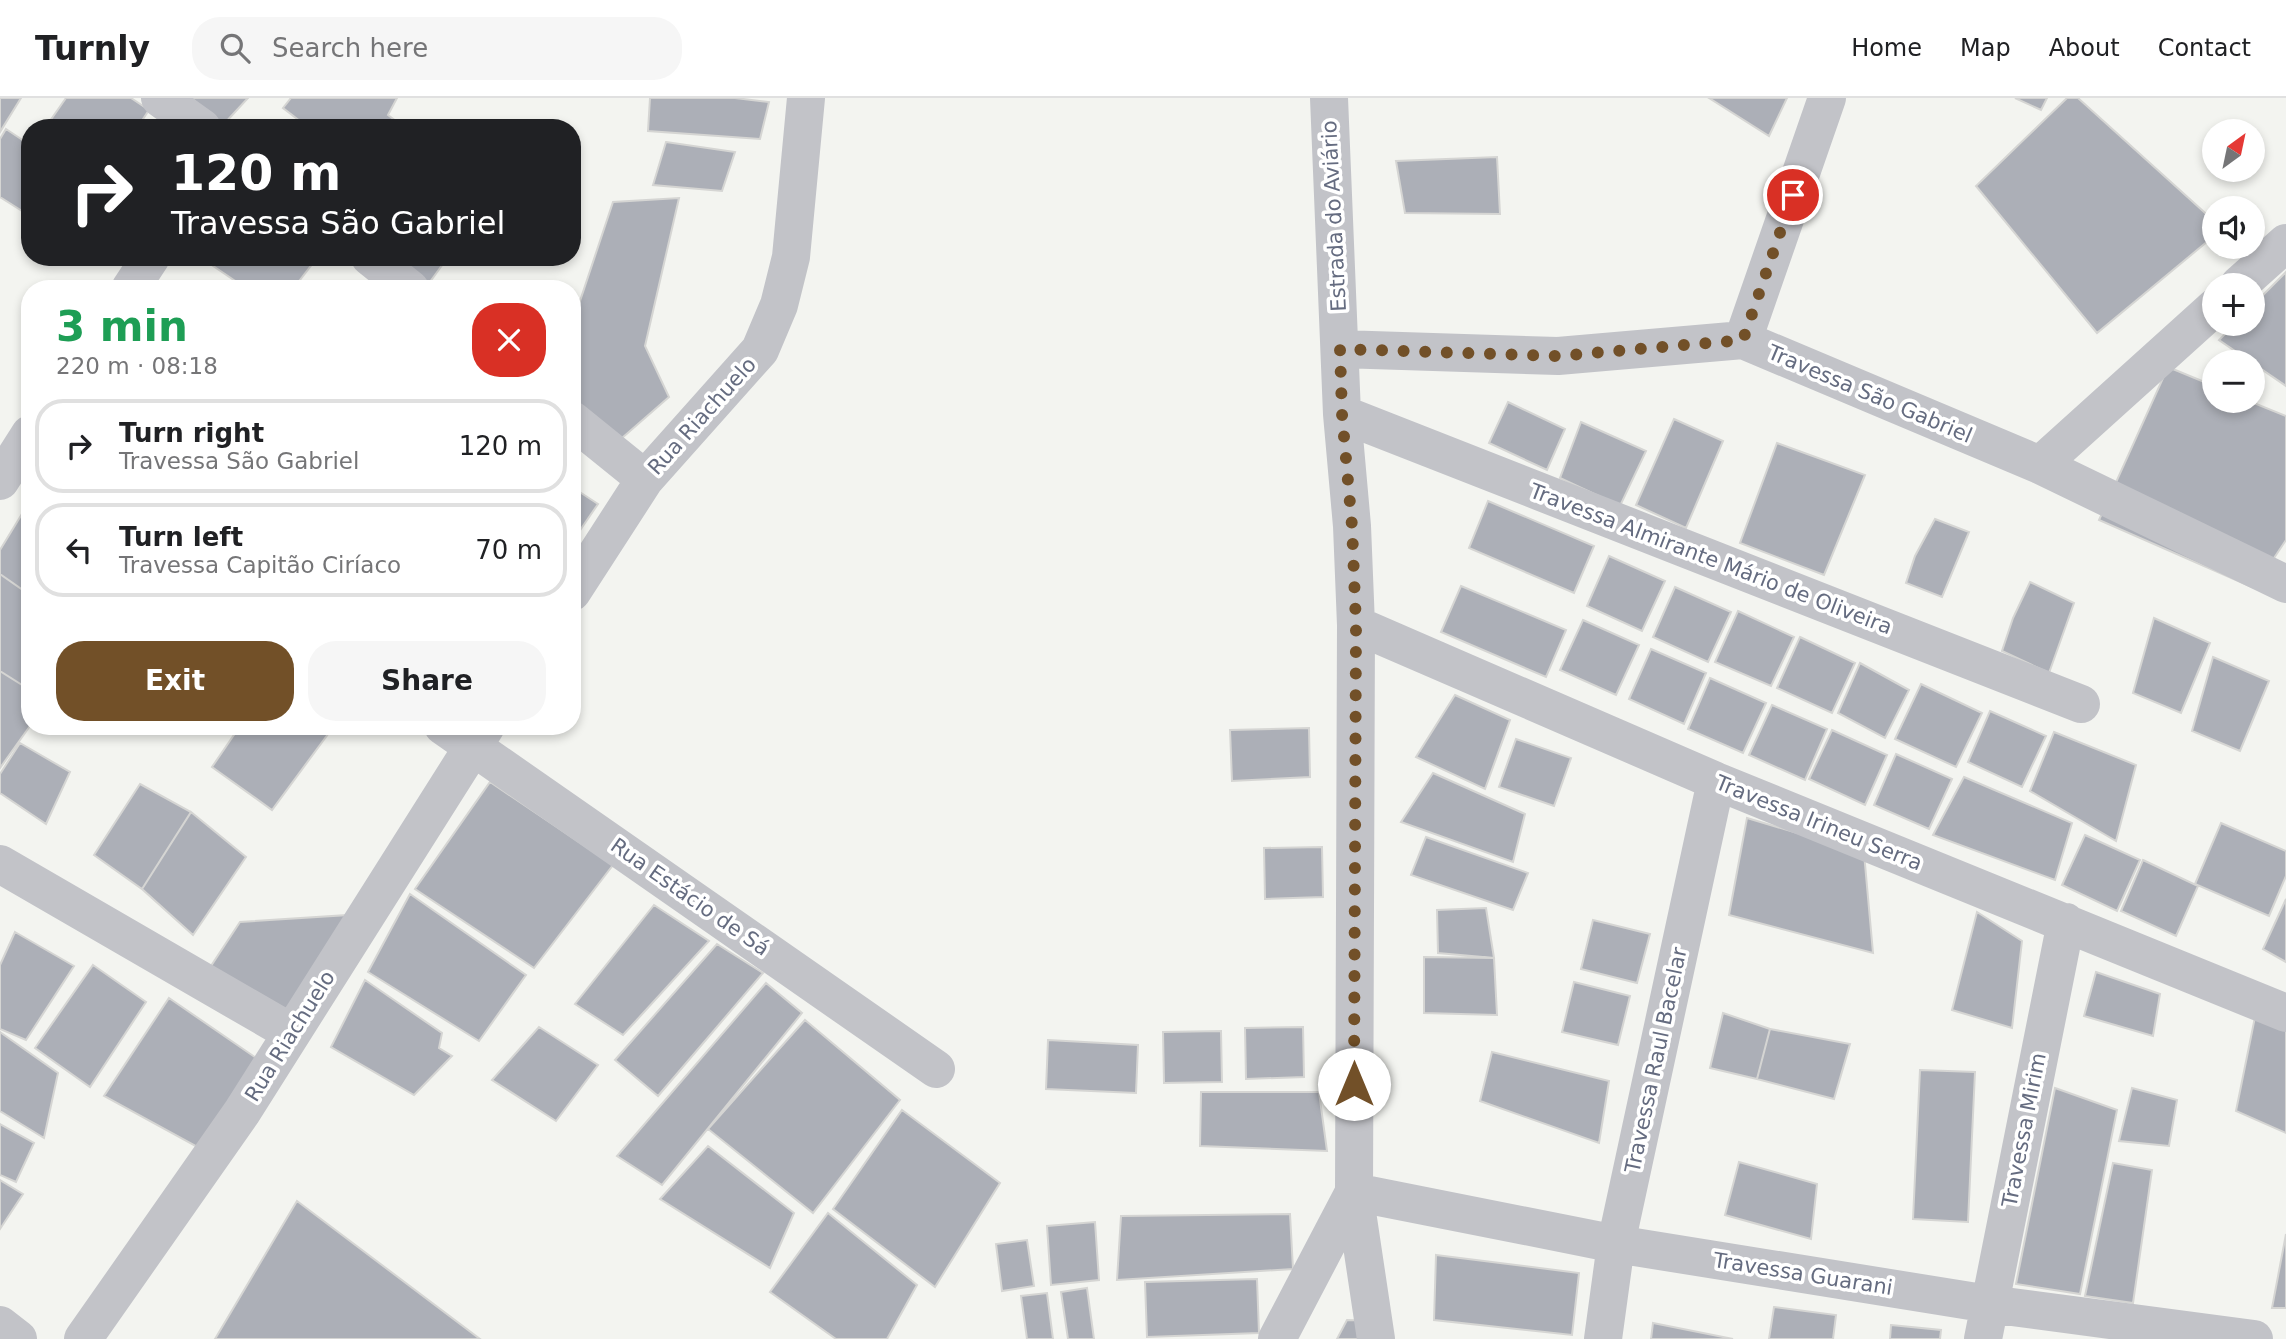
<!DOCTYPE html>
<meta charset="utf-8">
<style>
body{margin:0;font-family:"DejaVu Sans",sans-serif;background:#f6f6f6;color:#202124;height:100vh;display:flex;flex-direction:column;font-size:26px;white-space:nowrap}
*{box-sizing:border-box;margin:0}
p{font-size:23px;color:#757577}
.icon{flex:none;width:38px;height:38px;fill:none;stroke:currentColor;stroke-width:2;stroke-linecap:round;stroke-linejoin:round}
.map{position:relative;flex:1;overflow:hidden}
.panel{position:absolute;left:21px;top:182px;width:560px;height:455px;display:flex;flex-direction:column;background:#fff;border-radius:28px;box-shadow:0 4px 10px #0003}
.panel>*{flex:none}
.banner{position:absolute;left:21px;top:21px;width:560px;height:147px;border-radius:28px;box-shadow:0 4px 10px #0003;background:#202124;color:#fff;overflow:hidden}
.needle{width:46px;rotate:33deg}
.tools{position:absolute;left:2202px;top:21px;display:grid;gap:14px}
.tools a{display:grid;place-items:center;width:63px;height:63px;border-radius:50%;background:#fff;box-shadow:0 4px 10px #0003;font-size:35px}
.pin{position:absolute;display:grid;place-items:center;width:60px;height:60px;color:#fff;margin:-30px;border:4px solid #fff;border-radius:50%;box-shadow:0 2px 7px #0007}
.me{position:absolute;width:77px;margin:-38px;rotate:0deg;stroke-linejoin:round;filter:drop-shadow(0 0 5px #0008)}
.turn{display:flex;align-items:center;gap:24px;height:147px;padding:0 35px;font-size:32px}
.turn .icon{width:91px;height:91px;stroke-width:2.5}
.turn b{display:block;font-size:49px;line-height:60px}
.round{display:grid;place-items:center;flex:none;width:74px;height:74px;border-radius:28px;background:#f6f6f6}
.headline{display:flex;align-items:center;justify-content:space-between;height:119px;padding:0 35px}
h1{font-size:42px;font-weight:700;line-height:52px;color:#1e9e55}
.cta{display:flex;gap:14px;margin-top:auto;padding:14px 35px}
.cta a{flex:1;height:80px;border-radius:28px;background:#725028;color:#fff;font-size:28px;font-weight:700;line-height:80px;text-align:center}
.cta a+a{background:#f6f6f6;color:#202124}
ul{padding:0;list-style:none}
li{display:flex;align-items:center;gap:21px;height:94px;margin:0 14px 10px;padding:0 21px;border:4px solid #e0e0e0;border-radius:28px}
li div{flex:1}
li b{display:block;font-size:26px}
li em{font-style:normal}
header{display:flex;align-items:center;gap:42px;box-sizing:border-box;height:98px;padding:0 35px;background:#fff;border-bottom:2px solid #e0e0e0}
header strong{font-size:33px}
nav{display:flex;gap:38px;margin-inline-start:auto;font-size:24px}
.search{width:490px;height:63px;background:#f6f6f6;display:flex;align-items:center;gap:18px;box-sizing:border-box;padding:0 24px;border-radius:28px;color:#757577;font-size:26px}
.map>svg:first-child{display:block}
</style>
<header>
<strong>Turnly</strong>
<div class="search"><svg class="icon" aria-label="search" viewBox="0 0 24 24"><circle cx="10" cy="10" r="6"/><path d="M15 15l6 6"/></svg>Search here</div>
<nav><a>Home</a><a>Map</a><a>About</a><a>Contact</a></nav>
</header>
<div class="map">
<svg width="2286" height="1241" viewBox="0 0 2286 1241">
<rect width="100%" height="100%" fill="#f3f4f0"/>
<path fill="#acafb7" stroke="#d5d5d3" stroke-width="2" d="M0 0H21L0 34Z
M66 0H131L149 12 137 30H45Z
M191 0H248L223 27Z
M291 0H397L388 17 405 30H309L283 10Z
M650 0H735L769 4 760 41 648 33Z
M1709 0H1787L1769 38Z
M2015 0H2047L2041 12Z
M2067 0H2078L2214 123V138L2097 235 1976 88Z
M6 31 30 47V118L0 99V41Z
M666 44 735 54 722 93 653 87Z
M1497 59 1500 116 1405 115 1396 63Z
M679 100 645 248 669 299 622 340 572 305V227L613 104Z
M200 159H307L313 165 293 191H247Z
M394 159H448L427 188Z
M2286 174V288L2219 242 2235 226H2252V208Z
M2168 269 2214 288V303H2249L2286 318V442L2254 490 2099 422Z
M1508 304 1565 331 1547 372 1489 345Z
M1674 321 1723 343 1686 430 1636 407Z
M1581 324 1646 353 1620 408 1560 380Z
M1777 345 1865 377 1824 477 1740 445Z
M572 389 598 406 572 444Z
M1488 403 1594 448 1574 495 1469 450Z
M28 406 30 407V497L0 476V452Z
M1935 421 1969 434 1942 499 1906 485 1915 458Z
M1609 458 1665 483 1642 533 1587 508Z
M0 476 30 497V592L0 573Z
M2030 484 2074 505 2049 575 2002 553 2013 520Z
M1461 488 1566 532 1546 579 1441 534Z
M1675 489 1731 514 1708 564 1653 539Z
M1738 513 1794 539 1771 588 1715 564Z
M2154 520 2210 545 2181 615 2133 595Z
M1583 522 1639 547 1616 597 1560 572Z
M1800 539 1855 565 1832 615 1777 590Z
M1651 551 1706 575 1684 626 1629 601Z
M2213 559 2269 583 2240 653 2192 633Z
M1860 565 1909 592 1885 640 1838 615Z
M0 573 30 592V628L0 670Z
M1710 580 1766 605 1743 655 1688 631Z
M1921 586 1982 615 1956 669 1895 641Z
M1455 597 1510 622 1485 691 1416 659Z
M1772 607 1827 631 1805 682 1749 657Z
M1990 613 2046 638 2022 689 1968 664Z
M240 628H334L272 712 212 669Z
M1309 630 1310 679 1232 683 1230 632Z
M1832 632 1887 657 1865 707 1809 681Z
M2054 634 2136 667 2116 743 2030 693Z
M1516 641 1571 660 1554 708 1499 689Z
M20 645 70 674 46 726 0 695V676Z
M1896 656 1952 681 1929 731 1874 707Z
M1433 675 1525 716 1513 764 1401 724Z
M1964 679 2072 725 2055 782 1933 737Z
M490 684 613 767 534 870 415 791Z
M140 686 191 714 142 791 94 757Z
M191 714 246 759 193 837 142 791Z
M1747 720 1864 755 1873 855 1729 817Z
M2221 725 2286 753V778L2269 818 2195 786Z
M2085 737 2140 762 2117 813 2062 787Z
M1426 739 1528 775 1513 812 1411 777Z
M1322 749 1323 799 1265 801 1264 750Z
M2143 762 2198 788 2176 838 2121 813Z
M410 796 526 877 479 943 368 874Z
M2286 801V864L2263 851Z
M654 807 709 843 623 937 575 906Z
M1486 810 1494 860 1438 855 1437 812Z
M1977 814 2022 843 2012 930 1952 912Z
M349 817 284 915 209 871 240 824Z
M1593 822 1650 836 1637 885 1581 871Z
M15 834 74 868 26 942 0 931V867Z
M717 846 763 875 658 998 615 962Z
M1424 859 1494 860 1497 917 1424 915Z
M93 867 146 904 90 989 35 950Z
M2096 874 2160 896 2153 938 2084 918Z
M365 882 442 935 439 950 452 958 414 997 331 949Z
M1574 884 1630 898 1618 947 1562 934Z
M766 885 802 915 662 1087 617 1058Z
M169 900 262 964 201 1051 104 998Z
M1723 915 1770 931 1757 981 1710 970Z
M2255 919 2286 932V1035L2236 1013Z
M805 922 900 1002 813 1115 708 1031Z
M539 929 598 967 556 1023 492 982Z
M1303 929 1304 979 1246 981 1245 930Z
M1770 931 1850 946 1834 1001 1757 981Z
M1221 933 1222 984 1164 985 1163 934Z
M0 934 58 975 44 1040 0 1013Z
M1048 942 1138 947 1136 995 1046 991Z
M1492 954 1609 983 1599 1045 1480 1003Z
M1920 972 1975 974 1968 1124 1913 1121Z
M2055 990 2117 1012 2080 1196 2016 1186Z
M2132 990 2177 1002 2169 1048 2119 1043Z
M1201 994H1319L1327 1053 1200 1048Z
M902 1012 1000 1085 935 1189 833 1111Z
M0 1026 34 1045 16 1084 0 1077Z
M708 1048 794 1115 770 1170 660 1101Z
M1739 1064 1817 1086 1811 1141 1725 1117Z
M2113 1065 2152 1072 2133 1205 2085 1198Z
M0 1082 23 1096 0 1131Z
M297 1103 480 1241H215Z
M828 1115 917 1187 887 1241H836L770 1194Z
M1290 1116 1293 1171 1117 1182 1121 1118Z
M1095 1124 1099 1182 1051 1187 1047 1128Z
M2286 1136V1210H2272Z
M1027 1142 1034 1188 1002 1193 996 1146Z
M1436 1157 1579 1175 1572 1237 1434 1222Z
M1257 1181 1259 1235 1147 1239 1145 1184Z
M1087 1190 1094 1241H1068L1061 1194Z
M1047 1195 1053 1241H1027L1021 1198Z
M1774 1209 1836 1217 1833 1241H1769Z
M1347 1222 1373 1223V1241H1337Z
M1653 1225 1733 1241H1651Z
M1891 1227 1941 1232 1940 1241H1890Z"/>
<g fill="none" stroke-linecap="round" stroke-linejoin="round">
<path stroke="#c2c3c8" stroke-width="38" d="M160 0 202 30
M1329 0 1342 316 1352 428 1356 527 1354 1094 1376 1241
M370 159 410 191
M2239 187 2286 145
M130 191 151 159
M1743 242 1827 0
M1340 251 1558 258 1743 242 2040 367 2286 486
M1342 316 2081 606
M572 322 645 381
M2040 367 2214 210
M0 383 30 336
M572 494 645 381 760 252 779 207 791 159 806 0
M1356 527 1716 683 2286 915
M443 628 936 971
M0 766 292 935
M0 1227 18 1241
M83 1241 242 1014 486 628
M1277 1241 1354 1094 1616 1146 1989 1206 2254 1241
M1603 1241 1616 1146 1716 683
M1983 1241 2066 824"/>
</g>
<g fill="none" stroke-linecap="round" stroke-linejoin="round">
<path stroke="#725028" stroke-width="12" stroke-dasharray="0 21.6" d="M1354 986 1356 527 1352 428 1342 316 1340 251 1558 258 1743 242 1793 97"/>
</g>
<g text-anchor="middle" stroke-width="7" stroke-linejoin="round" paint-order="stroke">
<g font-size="21" fill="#656c80" stroke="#fff">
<text transform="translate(1334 118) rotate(-93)" y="7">Estrada do Aviário</text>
<text transform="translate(1870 296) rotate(23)" y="7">Travessa São Gabriel</text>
<text transform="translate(702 318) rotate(-48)" y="7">Rua Riachuelo</text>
<text transform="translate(1711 461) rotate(21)" y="7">Travessa Almirante Mário de Oliveira</text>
<text transform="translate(1819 725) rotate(22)" y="7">Travessa Irineu Serra</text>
<text transform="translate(690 799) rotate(35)" y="7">Rua Estácio de Sá</text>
<text transform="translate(290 938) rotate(-58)" y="7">Rua Riachuelo</text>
<text transform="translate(1656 962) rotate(-78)" y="7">Travessa Raul Bacelar</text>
<text transform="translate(2024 1032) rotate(-79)" y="7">Travessa Mirim</text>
<text transform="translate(1803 1176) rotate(9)" y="7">Travessa Guarani</text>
</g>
</g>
</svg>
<div class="tools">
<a><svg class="needle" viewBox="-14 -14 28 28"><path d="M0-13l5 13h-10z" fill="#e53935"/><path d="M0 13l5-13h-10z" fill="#757577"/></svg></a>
<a><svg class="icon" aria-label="sound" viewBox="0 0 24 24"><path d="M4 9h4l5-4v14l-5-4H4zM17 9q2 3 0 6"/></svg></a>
<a>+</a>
<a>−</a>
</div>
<div class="pin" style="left:1793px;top:97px;background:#d93025"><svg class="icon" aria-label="arrive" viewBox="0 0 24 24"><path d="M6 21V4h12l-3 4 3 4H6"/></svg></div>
<svg class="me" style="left:1354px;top:986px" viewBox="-20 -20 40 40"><circle r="19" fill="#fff"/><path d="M0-13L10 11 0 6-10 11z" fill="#725028"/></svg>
<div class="banner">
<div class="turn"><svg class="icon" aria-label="right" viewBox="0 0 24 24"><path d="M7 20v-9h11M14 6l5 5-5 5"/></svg><div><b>120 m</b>Travessa São Gabriel</div></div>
</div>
<section class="panel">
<div class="headline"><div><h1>3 min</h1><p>220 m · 08:18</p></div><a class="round" style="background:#d93025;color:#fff"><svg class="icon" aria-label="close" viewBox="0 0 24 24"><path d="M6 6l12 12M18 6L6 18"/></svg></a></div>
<ul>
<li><svg class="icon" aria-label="right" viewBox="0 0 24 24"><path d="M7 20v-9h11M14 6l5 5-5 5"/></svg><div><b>Turn right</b><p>Travessa São Gabriel</p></div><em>120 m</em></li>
<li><svg class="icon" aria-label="left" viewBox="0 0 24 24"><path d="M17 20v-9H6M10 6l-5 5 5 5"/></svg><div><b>Turn left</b><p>Travessa Capitão Ciríaco</p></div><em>70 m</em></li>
</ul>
<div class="cta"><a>Exit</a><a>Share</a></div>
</section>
</div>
